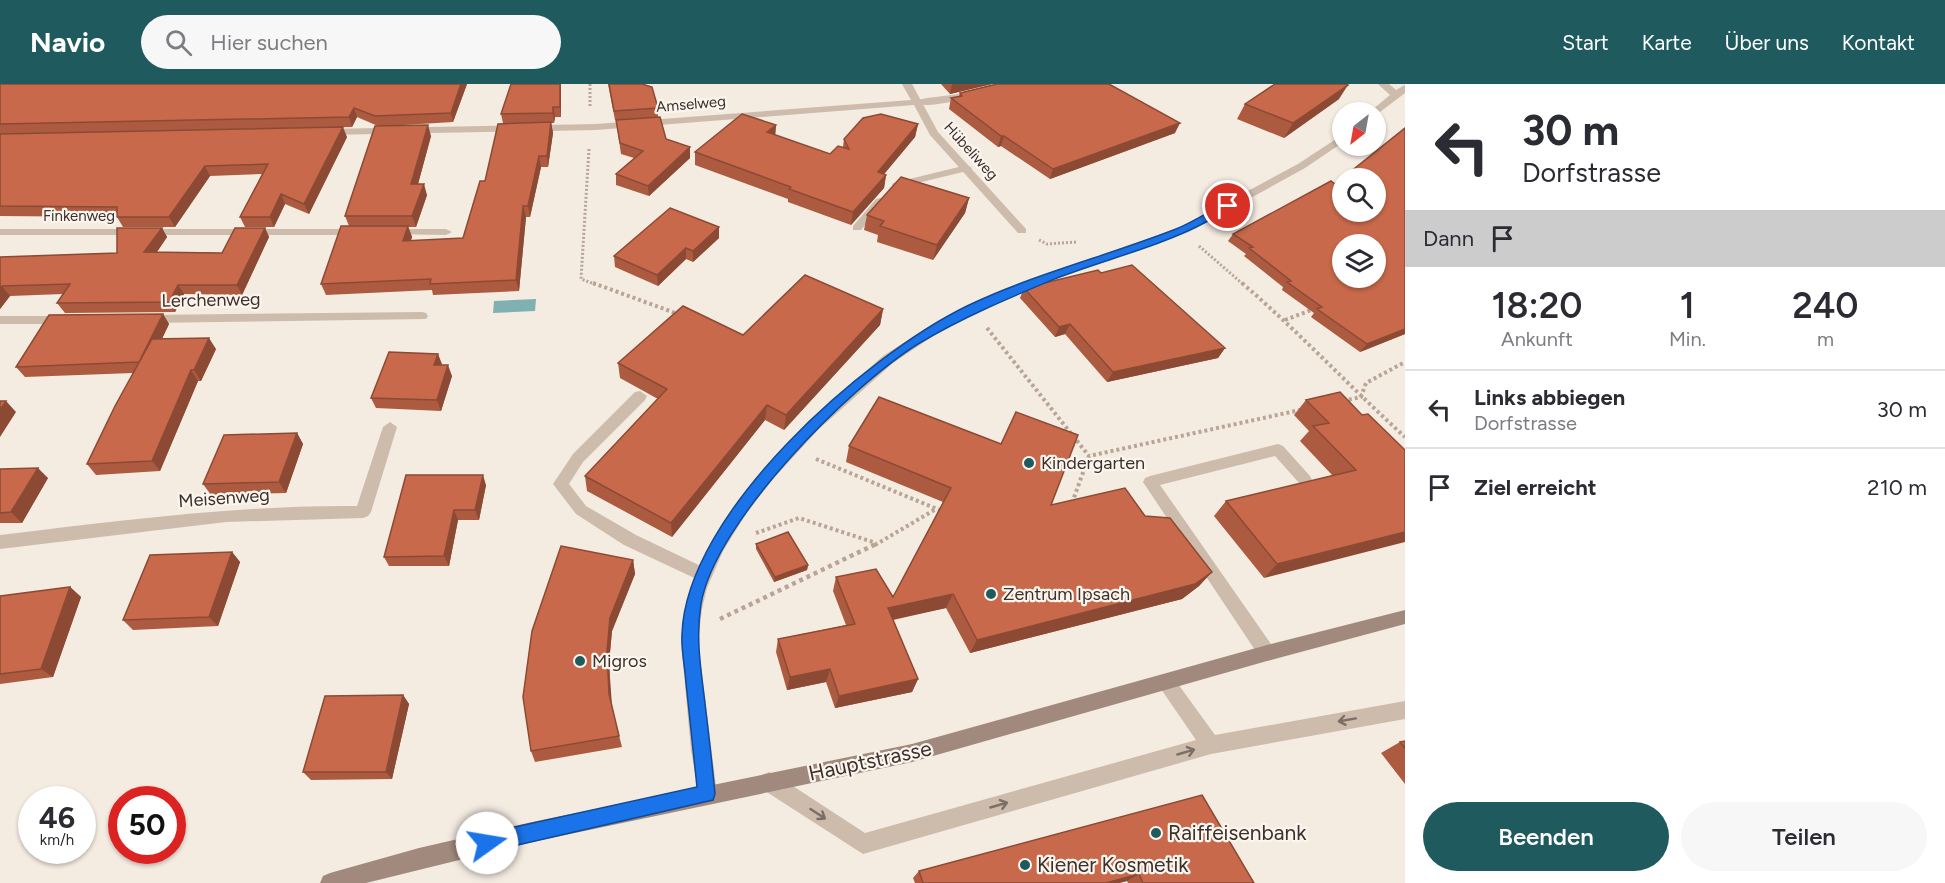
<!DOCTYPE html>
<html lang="de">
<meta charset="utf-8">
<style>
body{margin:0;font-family:Figtree,sans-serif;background:#f7f7f7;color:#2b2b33;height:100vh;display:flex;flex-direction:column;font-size:22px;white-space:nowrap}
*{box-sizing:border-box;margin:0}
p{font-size:20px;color:#7c7c81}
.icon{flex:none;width:33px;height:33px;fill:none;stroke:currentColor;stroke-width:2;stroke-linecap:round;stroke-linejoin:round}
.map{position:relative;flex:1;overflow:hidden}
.drawer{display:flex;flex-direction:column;background:#fff;width:540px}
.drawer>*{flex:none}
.top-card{background:#fff;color:#2b2b33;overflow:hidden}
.needle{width:39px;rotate:211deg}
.fabs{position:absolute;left:1332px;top:18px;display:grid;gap:12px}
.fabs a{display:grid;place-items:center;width:54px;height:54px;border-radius:50%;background:#fff;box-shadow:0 2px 4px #0004;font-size:30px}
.speed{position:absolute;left:18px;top:702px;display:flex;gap:12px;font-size:30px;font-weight:700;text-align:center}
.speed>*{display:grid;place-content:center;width:78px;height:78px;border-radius:50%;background:#fff;box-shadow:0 2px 4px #0004;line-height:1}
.speed small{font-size:15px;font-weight:400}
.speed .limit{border:9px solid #d22;background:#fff;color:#111}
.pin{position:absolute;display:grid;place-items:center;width:51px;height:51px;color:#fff;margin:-26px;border:3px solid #fff;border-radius:50%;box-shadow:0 2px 6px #0007}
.me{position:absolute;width:66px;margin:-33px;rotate:77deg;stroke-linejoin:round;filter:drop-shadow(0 0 4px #0008)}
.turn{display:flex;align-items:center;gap:21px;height:126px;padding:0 18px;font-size:27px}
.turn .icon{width:78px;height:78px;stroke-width:2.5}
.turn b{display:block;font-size:42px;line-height:51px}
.then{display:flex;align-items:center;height:57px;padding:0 18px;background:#0003;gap:12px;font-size:22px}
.eta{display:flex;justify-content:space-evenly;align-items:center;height:102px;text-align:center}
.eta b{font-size:36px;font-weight:600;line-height:42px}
.primary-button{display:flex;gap:12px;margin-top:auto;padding:12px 18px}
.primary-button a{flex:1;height:69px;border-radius:36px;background:#1f5a5e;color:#fff;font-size:24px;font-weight:600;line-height:69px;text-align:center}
.primary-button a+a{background:#f7f7f7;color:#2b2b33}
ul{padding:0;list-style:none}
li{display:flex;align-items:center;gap:18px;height:78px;padding:0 18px;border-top:2px solid #e1e1e2}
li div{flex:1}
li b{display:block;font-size:22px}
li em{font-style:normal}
header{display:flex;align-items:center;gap:36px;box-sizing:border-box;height:84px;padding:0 30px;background:#1f5a5e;color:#fff}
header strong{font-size:28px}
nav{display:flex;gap:33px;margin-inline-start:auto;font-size:21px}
.search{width:420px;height:54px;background:#f7f7f7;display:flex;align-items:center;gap:15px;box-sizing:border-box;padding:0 21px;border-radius:33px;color:#7c7c81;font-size:22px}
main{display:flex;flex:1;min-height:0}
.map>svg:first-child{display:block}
</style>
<header>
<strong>Navio</strong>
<div class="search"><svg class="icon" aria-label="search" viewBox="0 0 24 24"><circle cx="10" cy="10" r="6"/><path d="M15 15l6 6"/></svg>Hier suchen</div>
<nav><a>Start</a><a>Karte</a><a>Über uns</a><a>Kontakt</a></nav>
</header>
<main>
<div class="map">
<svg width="1405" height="799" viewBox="0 0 1405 799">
<rect width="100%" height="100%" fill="#f4ebe1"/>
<path fill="#7fb0b2" d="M536 215 535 227 493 229 494 217Z"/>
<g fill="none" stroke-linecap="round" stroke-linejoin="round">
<path stroke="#b9a596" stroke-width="3" stroke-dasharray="2 2" stroke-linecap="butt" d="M590 0V22
M589 65 581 195 597 201
M1039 156 1047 160 1076 158
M1199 162 1244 201"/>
<path stroke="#b9a596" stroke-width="4" stroke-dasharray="3 3" stroke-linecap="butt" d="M593 199 678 230
M1242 199C1299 248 1350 303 1405 353
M1285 236 1314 225
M987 244 1089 372
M1343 317 1361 313 1366 299 1405 278
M816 375 942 427
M1072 419 1089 372 1300 326
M756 449 799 434 876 459
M875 461 936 425"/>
<path stroke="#b9a596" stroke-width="4.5" stroke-dasharray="4 4" stroke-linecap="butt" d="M720 535 878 459"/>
<path fill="#cdbbac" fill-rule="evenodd" d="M970 8 975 11 973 13C959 16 923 26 911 18 917 14 958 11 970 8Z
M967 81 972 84 971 86 897 104 892 101 893 99Z
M880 114 886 117 884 119 861 146H853V142L876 115Z
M640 307 647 312 645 316 583 378 569 400 586 422 636 451 709 486 711 491 709 496 703 498 624 461 576 430 553 400 573 370 635 308Z
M1278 360 1283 362 1310 392 1312 396 1310 400H1300L1275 372 1160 401 1273 563 1276 569 1273 575 1267 577 1261 575 1143 398 1145 394 1150 392Z
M1167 591 1173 593 1215 651 1405 617V635L1211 670 863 770 762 705 759 698 762 691 769 688 776 691 865 749 1196 656 1161 605 1158 599 1161 593Z"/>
<path fill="#cdbbac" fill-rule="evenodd" d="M902 0H912L938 48 1026 145V149H1018L930 51 914 21 596 46 326 51 321 48 326 45 596 40 911 16Z
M1378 0H1389L1396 6 1405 1V9L1376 31V28H1370L1372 26 1390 11Z
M1342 51V59L1305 84 1189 148 1028 205 948 242 893 279 818 346 773 395 746 430 723 467 707 504 702 525 698 558 717 710 714 717 707 720 700 717 691 666 681 558 685 525 691 504 711 459 735 421 808 338 883 272 939 236 1019 200 1181 143 1298 80Z
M0 145H359L365 148 359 151H0Z
M389 145H446L452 148 446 151 385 150V146Z
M422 228 426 229 428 232 426 235 146 239 140 235 146 231Z
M0 232H65L71 236 65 240H0Z
M390 338 397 343 371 428 368 432 363 434 226 438 0 465V451C119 437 237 421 357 422L383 343Z"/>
<path fill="#a18a7d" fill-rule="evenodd" d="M1405 526V540L1267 577 912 678 532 758 366 799H320L323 792 330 789 419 764 532 738 912 660 1267 561Z"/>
</g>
<path fill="#ac5a40" d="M0 0H467L453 38 387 42 431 52 418 100 427 111 416 143H408L412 153 411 157 463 154 485 97 503 39 501 30 561 0V33H555L554 39H551L553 49 548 83H541L530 133H526L519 207 433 211 432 206 326 211 321 200 349 142 345 132 378 42 357 33 352 43 0 50Z
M608 0H642L658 24V33L666 55 690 63V74L649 112 616 101V90L634 74 621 70 616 36H615Z
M941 0H992L950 10Z
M960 9 1175 49 1050 95 1001 62 998 63 949 25 951 14 959 12Z
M1339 15 1284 54 1237 35 1245 20Z
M918 40 915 53 884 90 886 91 884 104 851 141 788 118V115L695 81V68L776 41 775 51 830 70 843 63 844 55Z
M1405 44V250L1360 268 1311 233 1314 229 1282 206 1283 203 1244 172 1246 170 1228 157 1233 150 1335 100Z
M0 50 347 53 309 130 285 120 274 143H245L240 133 262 90 210 92 175 143H123L117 133 0 132Z
M969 114 965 129 933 176 877 158 878 151 864 146 867 131Z
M719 143V154L693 178 686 175 658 202 615 183 614 172Z
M162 144 167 153 157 168 222 169 265 144 269 153 242 211 184 210 175 228 65 229 57 219 63 210 10 212 0 225V173L117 169Z
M1101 189 1225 264 1218 274 1107 298 1065 250 1055 253 1020 214 1024 204Z
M883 225 880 241 784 346 765 336 672 453 587 407 585 392 658 315 620 294 618 279 743 251Z
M163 230 169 240 162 255 216 265 201 297H198L160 387 96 391 87 380 133 289 25 293 16 283Z
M438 270 441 281 452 292 441 327 376 324 371 314Z
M1306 316 1362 331 1405 366 1264 494 1214 432 1226 417 1333 392 1300 357 1309 347 1294 331Z
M297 349 303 360 286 409 211 411 203 400Z
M849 362 1051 421 1145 432 1212 488 1199 502 1182 515 970 569 946 524 893 535 918 595 912 608 835 624 826 598 787 606 776 568 778 555 846 541 833 507 836 493 893 513 943 418 846 378Z
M0 385 48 394 22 439H0Z
M486 401 479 436H458L449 482H389L384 473Z
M756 460 808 481 807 486 774 498 756 465Z
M232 468 240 478 218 542 133 546 123 536Z
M633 476 635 490 612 547 609 579 611 620 622 663 535 678 531 667Z
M70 503 81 513 53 593 0 600V512Z
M403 611 409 620 392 695 311 696 303 688Z
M1405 657V700L1381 669 1400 658Z
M1202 711 1254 799H1128L1127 797 1119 799H915L913 794 919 787Z"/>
<path fill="#8c4a34" d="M461 0H467L453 38 451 29Z
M560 0H561V33L560 23Z
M952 0H992L950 10Z
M1348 1 1339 15 1284 54 1293 39Z
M553 23 555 33 554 39 553 29Z
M354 24 357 33 352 43 349 33Z
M551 38 553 49 548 83 547 72Z
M1180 39 1175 49 1050 95 1053 85Z
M918 40 915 53 875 101 878 88Z
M428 41 431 52 415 111 411 100Z
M776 41 775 54 767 48Z
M343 43 347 53 309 130 304 120Z
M1001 52H1004L1001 62 998 63Z
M690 63V74L649 112 648 102Z
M539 72 541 83 530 133 528 122Z
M205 82 210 92 175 143 169 133Z
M886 91 884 104 851 141 853 128Z
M424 100 427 111 416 143 412 132Z
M281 110 285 120 274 143 270 133Z
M969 114 965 129 933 176 937 161Z
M523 122 526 133 519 207 516 196Z
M408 142 412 153 406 168 403 157Z
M719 143V154L693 178V167Z
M162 144 167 153 150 178 144 168Z
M265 144 269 153 242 211 237 201Z
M686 164V175L658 202 657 191Z
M178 201 184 210 175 228 169 218Z
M2 202 10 212 0 225V205Z
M883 225 880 241 784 346 786 331Z
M163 230 169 240 146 288 139 278Z
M1070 240 1065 250 1055 253 1059 243Z
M1405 245V250L1360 268 1367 260Z
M209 254 216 265 201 297 194 286Z
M1225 264 1218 274 1107 298 1113 288Z
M438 270 442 280 438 292 434 281Z
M448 281 452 292 441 327 437 316Z
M191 286 198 297 160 387 152 377Z
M6 317 16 328 0 353V326Z
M767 321 765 336 672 453 671 439Z
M297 349 303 360 286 409 279 398Z
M38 384 48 394 22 439 11 428Z
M483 391 486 401 479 436 475 426Z
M454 426 458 436 449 482 444 472Z
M1405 448V458L1264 494 1277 480Z
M232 468 240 478 218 542 209 533Z
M633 476 635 490 612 547 609 579 612 622 609 610 607 567 610 534Z
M808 481 807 486 774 498 775 493Z
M1212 488 1199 502 1182 515 970 569 977 556Z
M70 503 81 513 53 593 41 585Z
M953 510 946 524 884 538 888 524Z
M830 585 826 598 787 606 790 593Z
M918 595 912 608 835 624 839 612Z
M403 611 409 620 392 695 386 688Z
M1139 790 1127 797 1119 799H1106Z"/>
<path fill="#c8694b" stroke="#8c4a34" stroke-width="1.5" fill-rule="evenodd" d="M0 0H461L451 29 375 32 354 24 349 33 0 40Z
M511 0H560V23H553V29L501 30Z
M609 0H642L652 3 658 24 614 27Z
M997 0H1109L1180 39 1053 85 1004 52H1001L951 14 962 12 960 9Z
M1275 0H1346L1348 1 1293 39 1245 20Z
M742 30 776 41 767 48 830 70 838 62 849 65 844 55 863 34 881 30 918 40 878 88 886 91 853 128 789 105 791 103 695 68Z
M660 33 666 55 690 63 648 102 616 90 643 67 620 59 616 36Z
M551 38 547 72H539L528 122H523L516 196 430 200 431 195 321 200 341 142H408L403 157 463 154 480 97H485L498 40Z
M428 41 411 100H424L412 132H345L375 42Z
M343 43 304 120 281 110 270 133H240L268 80 205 82 169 133H117V123L0 122V50Z
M1405 44V245L1367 260 1317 225 1322 223 1287 198 1291 197 1249 164 1253 163 1233 150 1331 97 1335 100ZM1342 94H1376V128H1342ZM1342 160H1376V194H1342Z
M901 93 969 114 937 161 880 142 884 137 867 131Z
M670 124 719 143 693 167 686 164 657 191 614 172Z
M117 144H162L144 168 222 169 235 144H265L237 201H178L169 218 57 219 70 200 2 202 0 205V173L117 169Z
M1132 181 1225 264 1113 288 1070 240 1059 243 1024 204 1098 186 1101 189Z
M805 191 883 225 786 331 767 321 671 439 585 392 667 305 618 279 683 222 743 251Z
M163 230 139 278 16 283 49 231Z
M209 254 194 286H191L152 377 87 380 115 322 152 255Z
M389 268 438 270 434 281H448L437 316 371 314Z
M1340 308 1362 331 1368 330 1405 366V448L1277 480 1226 417 1356 386 1313 342 1329 339 1306 316Z
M879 313 1001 360 1016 328 1078 351 1051 421 1125 404 1145 432 1170 434 1212 488 1195 500 977 556 953 510 888 524 918 595 839 612 830 585 790 593 778 555 855 540 836 493 876 485 893 513 951 404 849 362Z
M0 317H6L0 326Z
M297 349 279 398 203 400 224 351Z
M38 384 11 428 0 429V385Z
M406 391H483L475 426H454L444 472 384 473Z
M788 448 808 481 775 493 756 460Z
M561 462 633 476 610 534 607 567 609 610 619 652 531 667 523 613 532 547Z
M232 468 209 533 123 536 150 471Z
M70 503 41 585 0 590V512Z
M403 611 386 688H303L325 612Z
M1405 657V664L1400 658Z
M1202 711 1254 799H1143L1139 790 1106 799H923L919 787Z"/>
<defs><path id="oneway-shaft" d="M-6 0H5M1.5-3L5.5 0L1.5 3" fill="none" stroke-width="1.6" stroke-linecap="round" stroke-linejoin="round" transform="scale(1.5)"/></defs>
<g stroke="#7d6f65">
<use href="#oneway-shaft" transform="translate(1347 636) rotate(170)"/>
<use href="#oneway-shaft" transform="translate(1186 668) rotate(-16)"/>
<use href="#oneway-shaft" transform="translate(999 721) rotate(-16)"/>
<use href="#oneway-shaft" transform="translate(818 730) rotate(33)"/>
</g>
<path fill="#1a73e8" stroke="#114b97" stroke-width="1.5" d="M1224 120 1233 122C1226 129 1215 133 1206 138 1159 163 1106 175 1057 194 1009 214 963 233 918 260 848 304 715 438 701 520 696 551 700 580 704 611 708 644 712 677 715 710L713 716 487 768 480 765 478 759 480 752 487 749 697 703C693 668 690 634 686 599 685 583 681 566 682 550 686 428 865 272 967 222 1034 190 1107 172 1176 145 1193 138 1208 128 1224 120Z"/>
<g fill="#1f5a5e" stroke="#fbf5ee" stroke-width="2">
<circle cx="1029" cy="379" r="6"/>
<circle cx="991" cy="510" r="6"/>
<circle cx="580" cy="577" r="6"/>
<circle cx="1156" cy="749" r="6"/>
<circle cx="1025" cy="781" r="6"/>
</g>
<g text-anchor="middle" stroke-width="4.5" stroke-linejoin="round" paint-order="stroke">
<g font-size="15" fill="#3b302b" stroke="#fbf5ee">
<text transform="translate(691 20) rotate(-5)" y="5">Amselweg</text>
<text transform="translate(971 67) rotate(48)" y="5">Hübeliweg</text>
<text x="79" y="137">Finkenweg</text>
</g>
<g font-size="18" fill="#3b302b" stroke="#fbf5ee">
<text transform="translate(211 216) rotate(-1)" y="6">Lerchenweg</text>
<text transform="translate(224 414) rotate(-4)" y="6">Meisenweg</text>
</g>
<g font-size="18" fill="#3b302b" stroke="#fbf5ee" text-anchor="start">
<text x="1041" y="385">Kindergarten</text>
<text x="1003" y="516">Zentrum Ipsach</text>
<text x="592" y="583">Migros</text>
</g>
<g font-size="21" fill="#3b302b" stroke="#fbf5ee">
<text transform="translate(870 677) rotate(-12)" y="7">Hauptstrasse</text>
</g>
<g font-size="21" fill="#3b302b" stroke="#fbf5ee" text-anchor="start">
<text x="1168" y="756">Raiffeisenbank</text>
<text x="1037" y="788">Kiener Kosmetik</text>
</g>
</g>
</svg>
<div class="fabs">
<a><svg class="needle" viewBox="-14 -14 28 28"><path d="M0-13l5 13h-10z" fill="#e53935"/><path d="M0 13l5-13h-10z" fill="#7c7c81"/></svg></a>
<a><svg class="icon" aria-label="search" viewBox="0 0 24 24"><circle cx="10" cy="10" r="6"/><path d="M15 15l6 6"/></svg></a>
<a><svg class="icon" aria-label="layers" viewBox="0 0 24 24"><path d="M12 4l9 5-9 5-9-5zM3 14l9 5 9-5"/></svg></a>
</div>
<div class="speed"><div>46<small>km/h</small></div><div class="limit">50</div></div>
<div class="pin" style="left:1228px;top:122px;background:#d93025"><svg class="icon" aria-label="arrive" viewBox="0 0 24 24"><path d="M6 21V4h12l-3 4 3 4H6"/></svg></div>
<svg class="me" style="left:487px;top:759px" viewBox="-20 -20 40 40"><circle r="19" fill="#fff"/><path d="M0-13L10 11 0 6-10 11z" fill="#1a73e8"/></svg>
</div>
<section class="drawer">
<div class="top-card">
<div class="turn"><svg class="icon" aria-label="left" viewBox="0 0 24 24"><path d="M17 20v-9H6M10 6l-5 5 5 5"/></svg><div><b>30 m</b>Dorfstrasse</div></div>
<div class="then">Dann<svg class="icon" aria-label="arrive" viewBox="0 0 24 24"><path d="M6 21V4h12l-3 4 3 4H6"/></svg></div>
</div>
<div class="eta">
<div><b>18:20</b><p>Ankunft</p></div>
<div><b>1</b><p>Min.</p></div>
<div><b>240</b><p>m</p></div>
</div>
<ul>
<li><svg class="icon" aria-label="left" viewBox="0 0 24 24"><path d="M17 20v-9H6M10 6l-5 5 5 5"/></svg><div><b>Links abbiegen</b><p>Dorfstrasse</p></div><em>30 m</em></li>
<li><svg class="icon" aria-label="arrive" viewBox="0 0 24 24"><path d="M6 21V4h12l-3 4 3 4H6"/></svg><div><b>Ziel erreicht</b></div><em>210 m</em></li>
</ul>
<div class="primary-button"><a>Beenden</a><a>Teilen</a></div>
</section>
</main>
